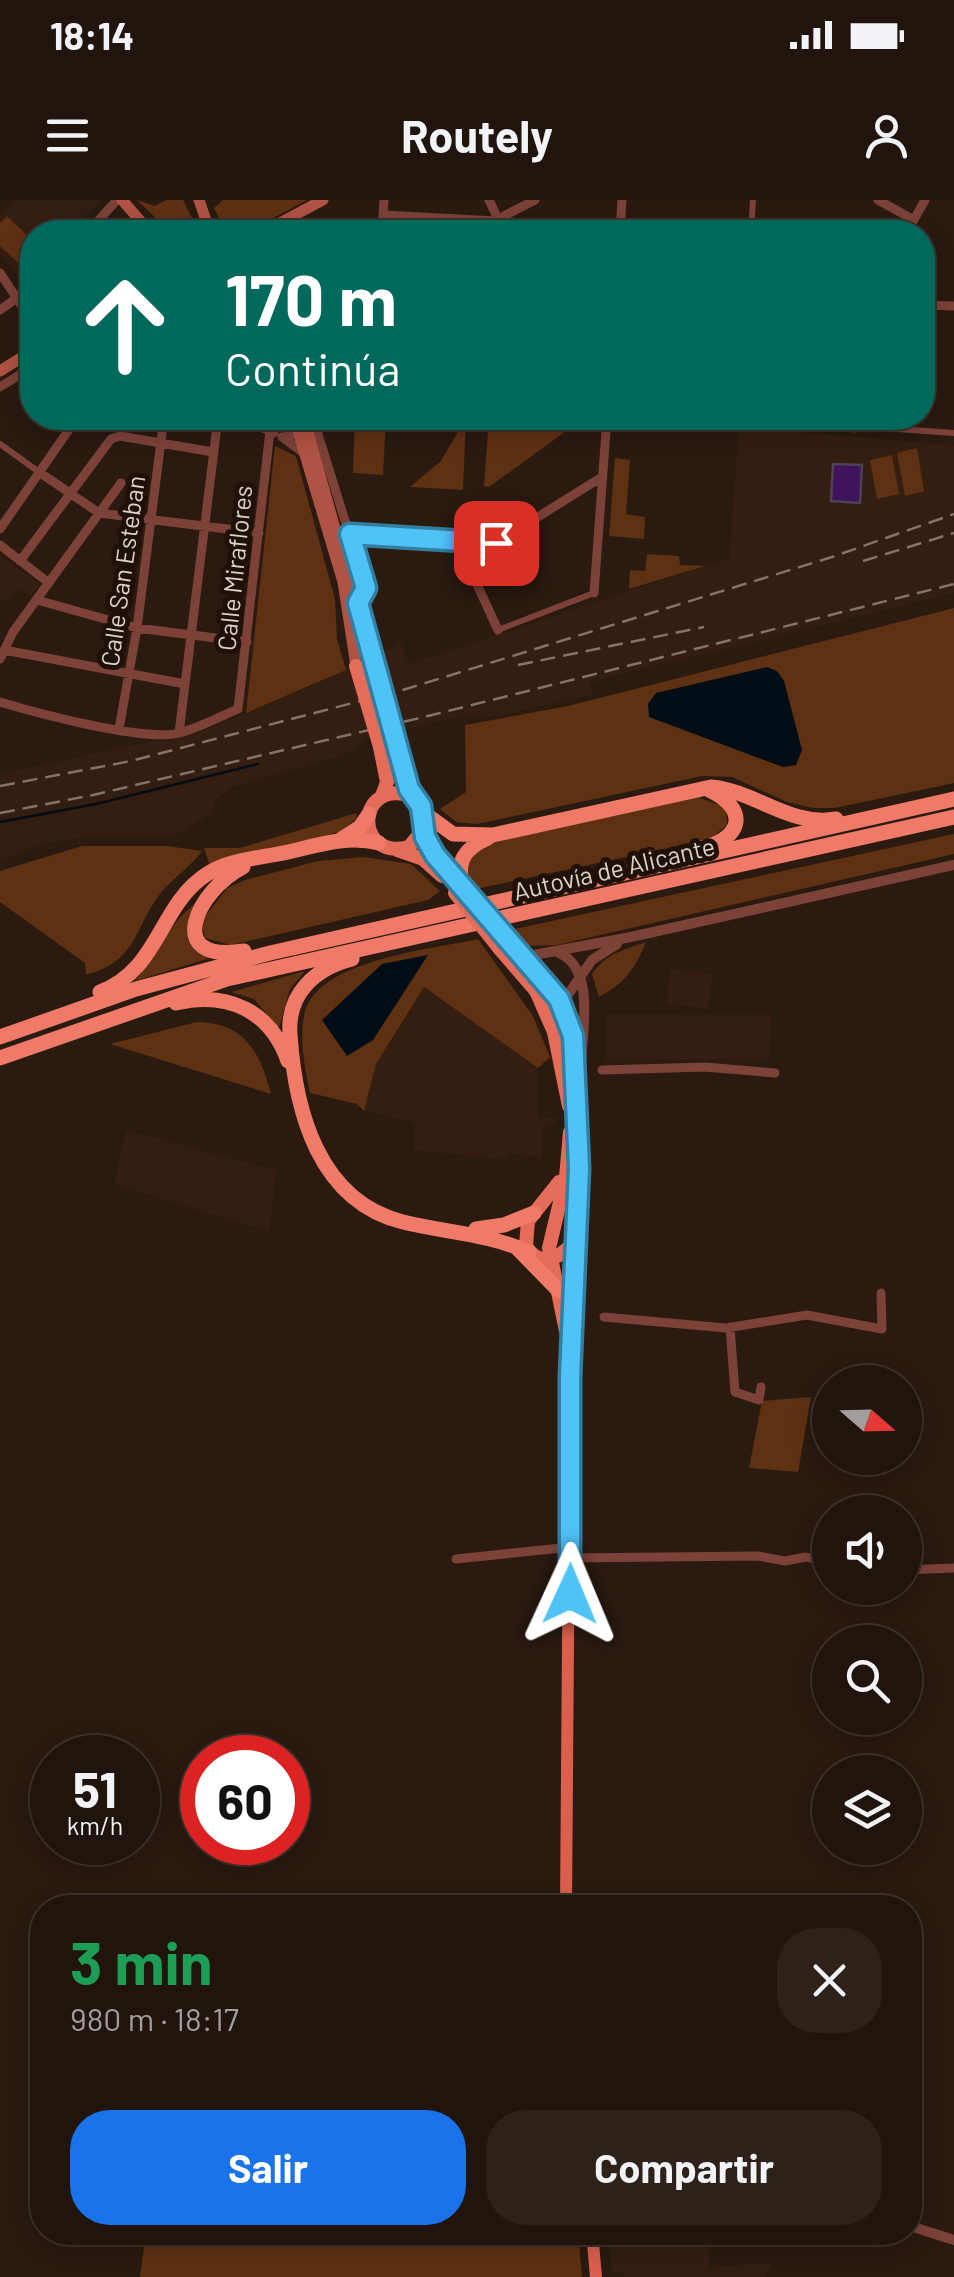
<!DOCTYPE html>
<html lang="es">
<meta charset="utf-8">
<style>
body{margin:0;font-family:Barlow,sans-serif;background:#2d211a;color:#f1f3f6;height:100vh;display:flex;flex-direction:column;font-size:38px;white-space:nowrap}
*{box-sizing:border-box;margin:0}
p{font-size:32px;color:#a29e9d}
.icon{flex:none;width:55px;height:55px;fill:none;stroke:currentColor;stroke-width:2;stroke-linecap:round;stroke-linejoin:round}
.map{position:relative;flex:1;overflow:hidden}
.side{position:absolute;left:30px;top:1695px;width:892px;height:350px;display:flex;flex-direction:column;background:#20140c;border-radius:40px;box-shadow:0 5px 25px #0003,0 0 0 2px #3d332d}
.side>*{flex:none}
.hud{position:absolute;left:20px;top:20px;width:915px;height:210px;border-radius:40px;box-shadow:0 5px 25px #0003,0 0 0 2px #3d332d;background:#00695c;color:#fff;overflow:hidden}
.needle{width:65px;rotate:110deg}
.buttons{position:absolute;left:812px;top:1165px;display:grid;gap:20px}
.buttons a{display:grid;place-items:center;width:110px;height:110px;border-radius:50%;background:#20140c;box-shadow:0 5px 25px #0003,0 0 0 2px #3d332d;font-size:50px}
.speed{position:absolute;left:30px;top:1535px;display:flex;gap:20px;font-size:50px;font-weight:700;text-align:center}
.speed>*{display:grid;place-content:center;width:130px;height:130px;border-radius:50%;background:#20140c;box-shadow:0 5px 25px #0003,0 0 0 2px #3d332d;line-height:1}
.speed small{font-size:25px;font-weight:400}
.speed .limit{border:15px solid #d22;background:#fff;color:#111}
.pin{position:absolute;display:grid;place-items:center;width:85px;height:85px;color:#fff;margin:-42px;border-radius:20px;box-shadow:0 5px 15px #0006}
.me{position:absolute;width:110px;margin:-55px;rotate:1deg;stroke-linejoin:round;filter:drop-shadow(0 0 8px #0008)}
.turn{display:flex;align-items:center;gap:35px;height:210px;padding:0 40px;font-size:45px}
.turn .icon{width:130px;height:130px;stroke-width:2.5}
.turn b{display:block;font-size:70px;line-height:85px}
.round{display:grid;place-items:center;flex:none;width:105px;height:105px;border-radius:40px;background:#2d211a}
.overview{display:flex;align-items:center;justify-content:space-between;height:170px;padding:0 40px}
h1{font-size:60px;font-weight:700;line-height:75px;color:#1e9e55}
.button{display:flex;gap:20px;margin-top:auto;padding:20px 40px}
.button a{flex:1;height:115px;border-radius:40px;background:#1a73e8;color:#fff;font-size:40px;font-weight:700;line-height:115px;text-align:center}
.button a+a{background:#2d211a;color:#f1f3f6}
.status{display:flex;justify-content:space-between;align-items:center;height:70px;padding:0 50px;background:#20140c;direction:ltr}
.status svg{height:28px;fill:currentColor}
header{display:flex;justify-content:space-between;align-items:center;height:130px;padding:0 40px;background:#20140c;font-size:45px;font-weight:700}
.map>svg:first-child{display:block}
</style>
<div class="status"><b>18:14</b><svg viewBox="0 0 49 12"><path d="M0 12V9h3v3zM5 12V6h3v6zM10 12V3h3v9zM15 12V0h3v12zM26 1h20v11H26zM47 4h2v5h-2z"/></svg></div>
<header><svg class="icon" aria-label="menu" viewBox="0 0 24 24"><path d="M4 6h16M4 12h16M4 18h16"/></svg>Routely<svg class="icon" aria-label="person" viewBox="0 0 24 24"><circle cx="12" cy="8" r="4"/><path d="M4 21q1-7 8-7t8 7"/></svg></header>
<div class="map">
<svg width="954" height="2077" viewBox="0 0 954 2077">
<rect width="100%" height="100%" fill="#2a1a10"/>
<path fill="#341e11" d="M15 0H98L100 1 70 32H32V72L24 78 16 75 0 53V17Z
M739 227 954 245V393L606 478 590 484 593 494 571 500 488 517H455L368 539 343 555 233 587 215 600 211 614 172 637H80L41 645 0 661V574L204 530 306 488 401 443 409 464 729 358Z
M0 355 40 384 31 396 19 389 9 402 0 399Z
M671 769 713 774 708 809 666 803Z
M424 787 538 868V917L556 918V923H543L542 957 509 954 508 960 414 950 415 922 364 911 376 864Z
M606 814 771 815 770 859 606 860Z
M126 930 276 970 270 1032 114 984Z
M609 2033H707L710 2067 772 2063 765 2077H624L623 2072 612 2073Z"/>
<path fill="#5f3113" d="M137 0 155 6 166 0H183L199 32H185L183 29 170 32Z
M223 0H307L247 32H226L214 8Z
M7 16 32 40V65L27 71 0 46V23Z
M355 218H386L383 275 353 273Z
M466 218 463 290 410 287 441 261Z
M489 218 577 223 489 287 484 286Z
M275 246 296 256 335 399 337 439 346 470 246 513Z
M917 248 924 291 905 296 897 253Z
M892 255 899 294 877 299 870 260Z
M615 258 630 260 626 314 645 317 644 339 609 336Z
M647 354 679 356 680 365 705 366 629 389 630 370 645 371Z
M954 408V583L835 608H813L787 602 732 577 702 576 477 624 456 622 440 609 466 592 465 525 568 506Z
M698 597 726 608 727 625 710 639 476 689 468 678V661L483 645Z
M357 613 356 619 339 632 210 666 204 648H240Z
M954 634V654L557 745 526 746 510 730Z
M82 646H167L202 651C192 665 175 677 163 690 133 727 140 760 86 775L85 763 0 702V671Z
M364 657 411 664 440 691 428 700 231 745 205 738 201 722 227 688 245 680 318 661Z
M197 702C182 727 187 742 210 758L135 781C157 754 168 724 197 702Z
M478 739 533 816 550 857 538 868 424 787 376 864 364 911 357 904 310 893C305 868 299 841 304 816 313 760 433 749 478 739Z
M646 742C635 769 625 783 599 797L592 774C606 753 624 750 646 742Z
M305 771 290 789 279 828 254 799 231 792Z
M197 822C245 823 260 852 271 894L110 844Z
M811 1197 798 1272 749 1268 762 1201Z
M146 2032 578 2033 582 2077H140Z"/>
<path fill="#020d15" d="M767 467 777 471 784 481 802 550 796 565 783 567 649 517 648 504 656 493Z
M428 755 373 840 347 856 322 820 382 764Z"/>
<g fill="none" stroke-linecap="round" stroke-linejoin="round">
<path stroke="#020d15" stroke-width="2.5" d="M0 622 96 604 258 564"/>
</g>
<path fill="#3f135d" stroke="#4c4354" stroke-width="2.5" d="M833 264 862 265 860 303 831 301Z"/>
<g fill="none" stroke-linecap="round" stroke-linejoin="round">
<path stroke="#7c4238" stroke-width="6" d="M751 32 753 0
M744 218 954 233
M0 244 39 272
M498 430 594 393"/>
<path stroke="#7c4238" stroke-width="9" d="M489 0 498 19 495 32
M878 0 914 20
M383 15 496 21
M498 19 535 0
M88 32 117 0
M382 32 384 0
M620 32 622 0
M907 32 925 0
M0 73 32 121
M922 105 954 106
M0 110 32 87
M0 187 32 167
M240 218 274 233
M313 218 366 388 358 403
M739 218H744
M854 228 855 218
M297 229 291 236 282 237 304 253
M39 272 99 313 259 333
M0 329 77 218
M350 334 494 343
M457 341 498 430
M0 345 49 383
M20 361 111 239 120 236 213 252
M467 361 602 277
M594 393 607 218
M37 400 137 428 247 442
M4 450 185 484
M0 459 13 432 121 283
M0 502C37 513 144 542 179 533 199 528 219 517 238 509L270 231
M119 529 137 428 164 218
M179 533 218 218
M602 870 705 867 775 873
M604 1117 726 1128 807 1115 882 1129 881 1093
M730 1127 735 1192 759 1200 761 1187
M570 1358 758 1356 785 1361 806 1357 830 1363
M456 1359 571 1347
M905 1370 954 1368"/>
<path stroke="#7c4238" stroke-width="10" d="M559 753C596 769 582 832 581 865
M523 757 631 737 954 665
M536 791 551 798 567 796 592 760 617 744
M910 2026 954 2040"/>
<path stroke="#b15344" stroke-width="11" d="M122 0 150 32
M199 0 210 32
M263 32 323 0
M0 171 32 151
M294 218 343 382 356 466
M304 218 372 460"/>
<path stroke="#da604d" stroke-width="12" d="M566 1708 570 1177
M592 2032 596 2077"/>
<path stroke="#e46d5a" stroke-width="14" d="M395 543 411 593 424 613 429 646 463 688
M380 547 387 582 382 596
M414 597C355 575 353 662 409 647L424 629
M397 650 423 659 442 676
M510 745C529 762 549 780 561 803 598 877 575 1088 570 1177
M499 748 536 791 554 832 569 906
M559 982 528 1021 526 1046C541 1072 566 1055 577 1036
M566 1131 549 1048 566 977 570 932"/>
<path stroke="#ef7a67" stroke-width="15" d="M424 613 453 634 493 635 711 587C756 591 789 627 836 619
M340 640 360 627 369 614
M702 648C743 638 749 609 709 590
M243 667C197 690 162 764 244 751
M464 689C455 663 463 649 488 638
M352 759C316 768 287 793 290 834 295 910 318 1001 403 1022 448 1033 485 1033 529 1052
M100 792C161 768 158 706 207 674 230 659 261 658 288 652 318 645 348 635 379 643
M176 803C227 791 270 810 288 861
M0 837 136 789 270 753 954 599
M0 858 227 779 954 617
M476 1029 504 1025 534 1013
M517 1048 559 1091"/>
<path stroke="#82746c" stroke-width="2.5" stroke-dasharray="15 8" stroke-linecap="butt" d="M863 361 954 333
M518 465 704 427
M0 586 131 561 406 489 832 357 954 314
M0 613 93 595 420 518 954 384"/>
<path stroke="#e46d5a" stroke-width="14" d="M372 460 395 543
M356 466 380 547
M464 689 510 745
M455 693 499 748"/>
</g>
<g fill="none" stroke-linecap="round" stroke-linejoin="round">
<g stroke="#337fa1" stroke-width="25">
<path id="route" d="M496 343 350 334 366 388 358 403 409 589 421 606 425 637 435 655 559 799 573 836 579 968 570 1177V1394"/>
</g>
<use href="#route" stroke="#4fc3f7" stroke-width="18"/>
</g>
<g text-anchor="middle" stroke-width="10" stroke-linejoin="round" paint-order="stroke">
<g font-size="25" fill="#ddd1cb" stroke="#201108">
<text transform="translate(235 368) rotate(-84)" y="9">Calle Miraflores</text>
<text transform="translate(123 371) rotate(-82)" y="9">Calle San Esteban</text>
<text transform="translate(614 669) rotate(-13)" y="9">Autovía de Alicante</text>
</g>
</g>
</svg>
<div class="buttons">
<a><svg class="needle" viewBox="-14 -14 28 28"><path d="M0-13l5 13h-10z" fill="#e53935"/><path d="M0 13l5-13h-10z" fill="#a29e9d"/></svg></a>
<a><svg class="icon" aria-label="sound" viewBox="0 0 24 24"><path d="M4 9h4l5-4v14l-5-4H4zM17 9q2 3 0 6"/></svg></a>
<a><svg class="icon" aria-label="search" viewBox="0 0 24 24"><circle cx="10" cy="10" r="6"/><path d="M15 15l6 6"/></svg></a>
<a><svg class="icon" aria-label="layers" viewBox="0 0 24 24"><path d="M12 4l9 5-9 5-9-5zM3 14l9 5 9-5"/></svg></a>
</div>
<div class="speed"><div>51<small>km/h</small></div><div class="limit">60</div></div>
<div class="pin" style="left:496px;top:343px;background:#d93025"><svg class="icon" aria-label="arrive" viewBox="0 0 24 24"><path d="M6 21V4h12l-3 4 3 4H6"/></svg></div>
<svg class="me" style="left:570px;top:1394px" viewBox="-20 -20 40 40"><path d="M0-17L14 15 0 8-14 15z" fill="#4fc3f7" stroke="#fff" stroke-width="4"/></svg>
<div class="hud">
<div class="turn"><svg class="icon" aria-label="ahead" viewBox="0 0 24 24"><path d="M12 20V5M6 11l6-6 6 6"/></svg><div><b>170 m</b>Continúa</div></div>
</div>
<section class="side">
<div class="overview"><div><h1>3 min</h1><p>980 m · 18:17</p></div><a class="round"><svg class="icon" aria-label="close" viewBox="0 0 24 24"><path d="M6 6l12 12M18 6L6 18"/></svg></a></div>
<div class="button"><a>Salir</a><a>Compartir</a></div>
</section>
</div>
